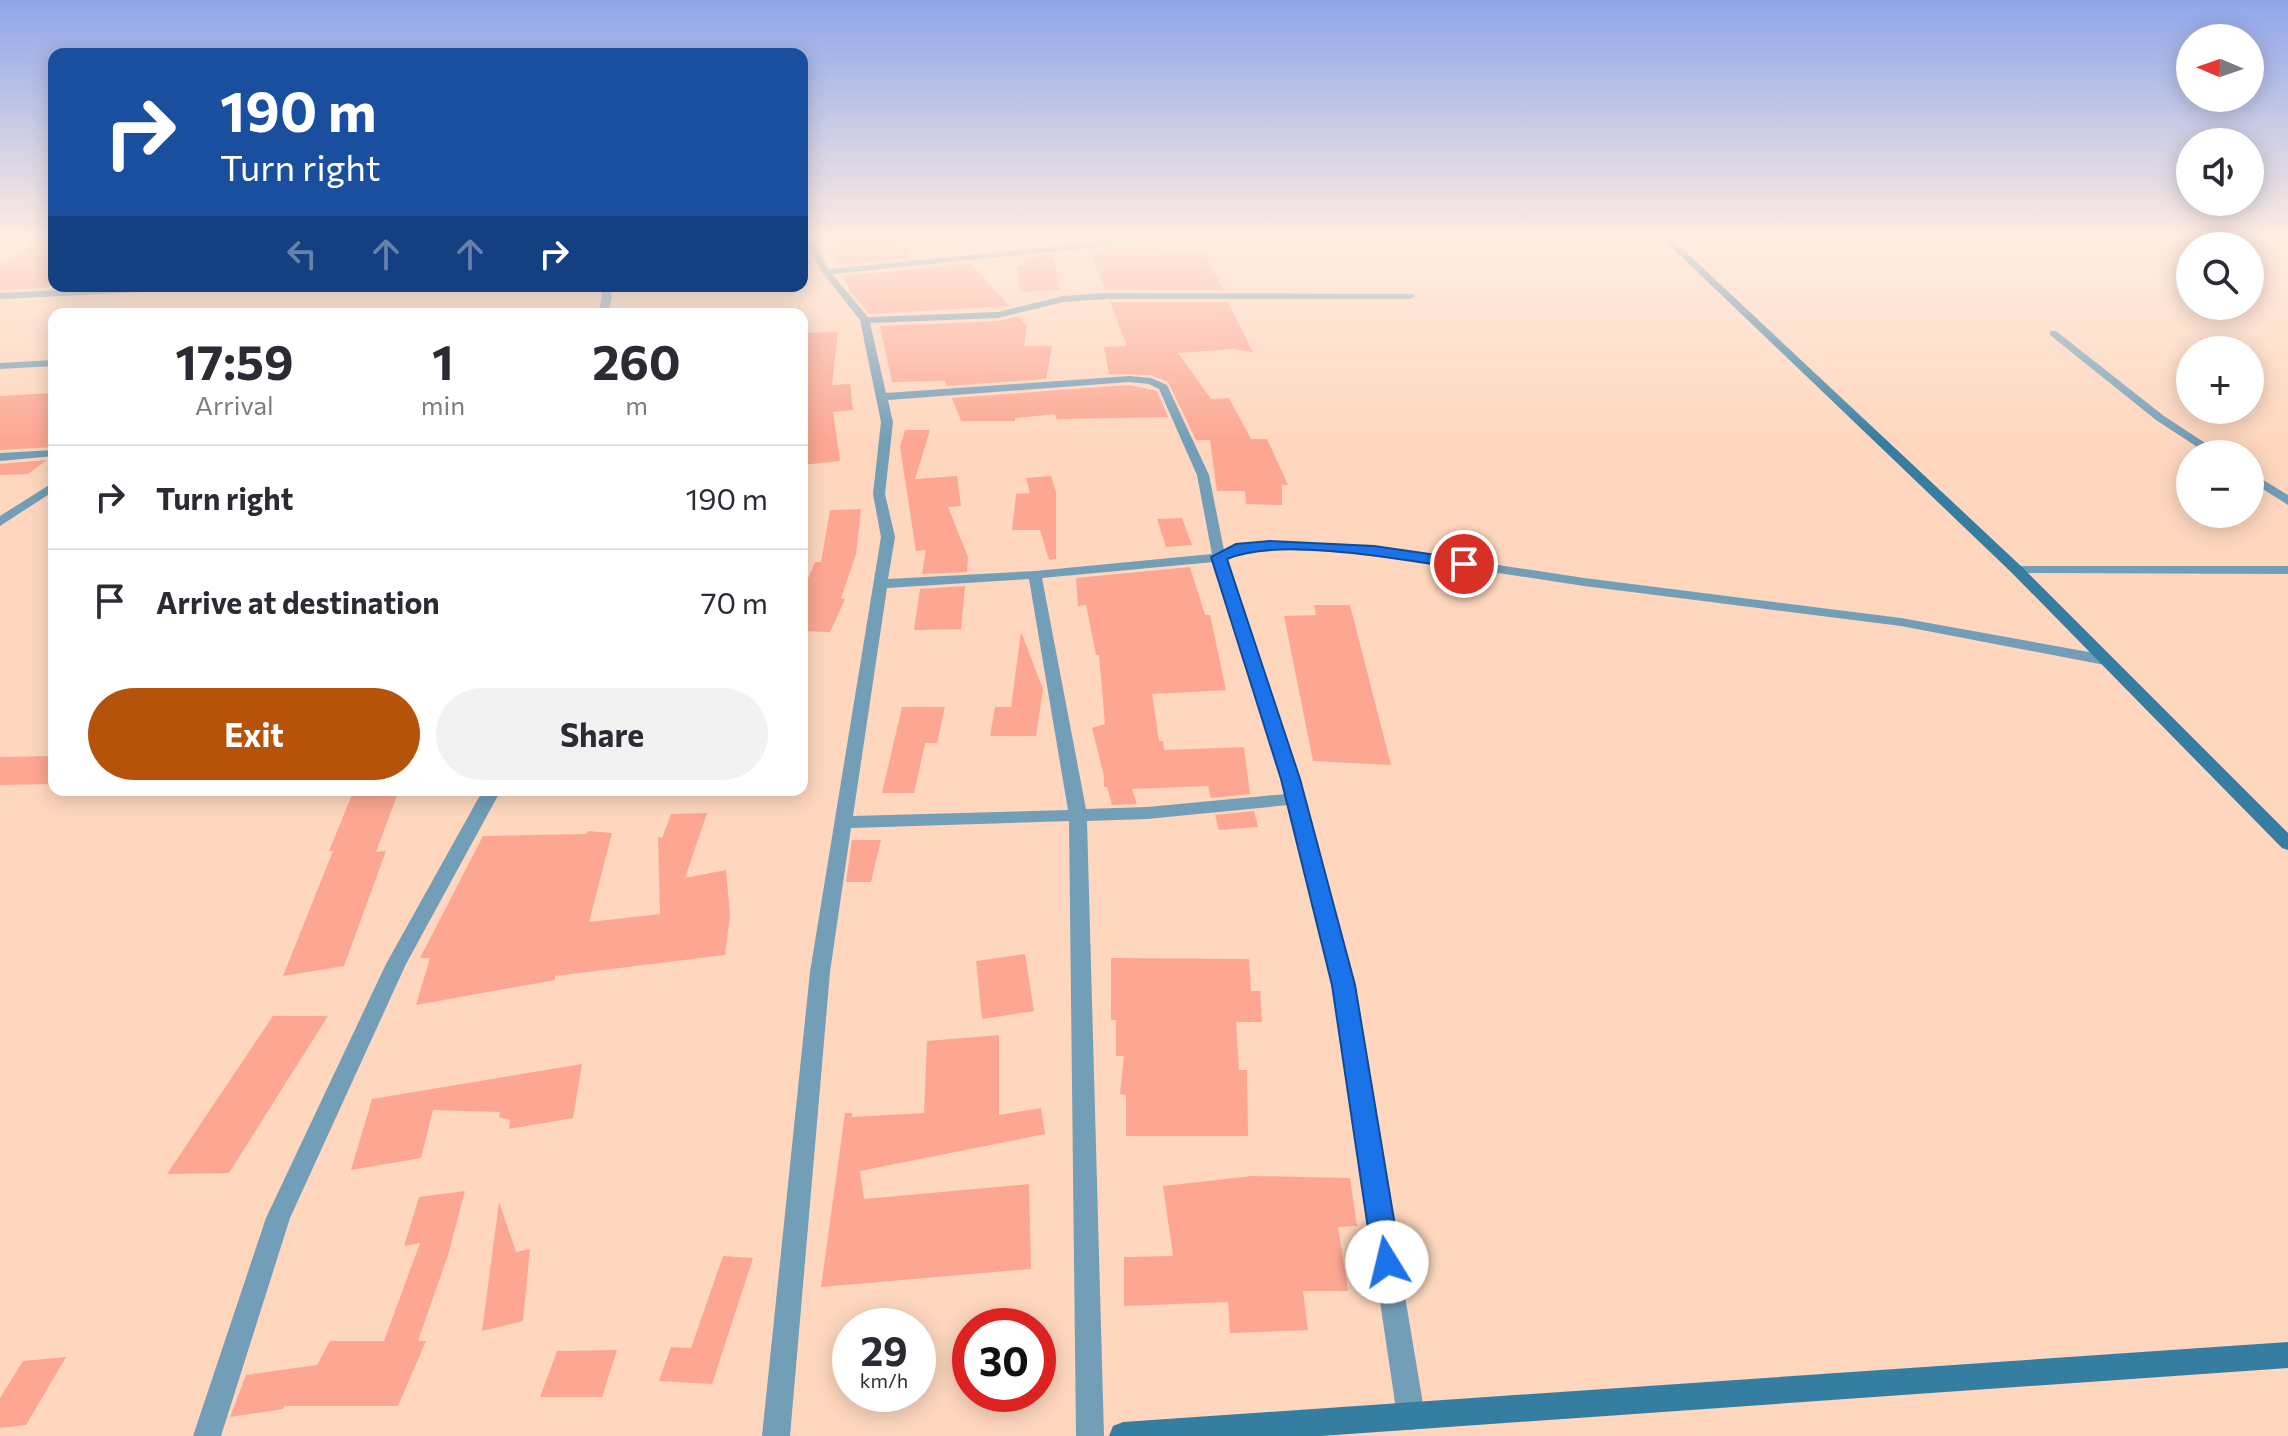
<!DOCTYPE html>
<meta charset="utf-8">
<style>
body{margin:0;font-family:Commissioner,sans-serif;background:#f2f2f3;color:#2b2b33;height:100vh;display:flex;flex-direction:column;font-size:30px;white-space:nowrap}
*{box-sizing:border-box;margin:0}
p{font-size:26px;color:#7c7c81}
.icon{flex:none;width:44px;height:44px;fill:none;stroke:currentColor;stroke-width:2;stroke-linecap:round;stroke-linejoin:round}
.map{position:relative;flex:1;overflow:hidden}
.details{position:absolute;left:48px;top:308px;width:760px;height:488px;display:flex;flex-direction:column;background:#fff;border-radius:16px;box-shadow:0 4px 20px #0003}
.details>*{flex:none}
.top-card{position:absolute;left:48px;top:48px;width:760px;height:244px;border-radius:16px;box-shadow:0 4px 20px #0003;background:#1a4fa0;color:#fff;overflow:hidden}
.needle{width:52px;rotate:272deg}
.controls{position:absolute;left:2176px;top:24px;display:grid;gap:16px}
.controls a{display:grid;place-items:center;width:88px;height:88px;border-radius:50%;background:#fff;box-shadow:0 4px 20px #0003;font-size:40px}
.speed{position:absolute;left:832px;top:1308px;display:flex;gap:16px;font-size:40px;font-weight:700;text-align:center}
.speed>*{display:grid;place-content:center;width:104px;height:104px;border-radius:50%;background:#fff;box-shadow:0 4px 20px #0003;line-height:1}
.speed small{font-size:20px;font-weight:400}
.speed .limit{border:12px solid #d22;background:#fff;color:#111}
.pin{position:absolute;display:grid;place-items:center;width:68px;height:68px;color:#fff;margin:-34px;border:4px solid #fff;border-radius:50%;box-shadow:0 2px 8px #0007}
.me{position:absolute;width:88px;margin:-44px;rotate:351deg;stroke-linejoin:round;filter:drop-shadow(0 0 6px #0008)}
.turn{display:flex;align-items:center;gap:28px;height:168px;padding:0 40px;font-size:36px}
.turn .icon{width:104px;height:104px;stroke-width:2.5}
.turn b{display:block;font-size:56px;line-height:68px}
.lanes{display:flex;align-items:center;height:76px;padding:0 40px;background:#0003;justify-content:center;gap:40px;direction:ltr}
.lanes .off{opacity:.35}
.eta{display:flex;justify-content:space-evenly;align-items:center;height:136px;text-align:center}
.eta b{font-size:48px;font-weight:700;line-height:56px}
.cta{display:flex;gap:16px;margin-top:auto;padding:16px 40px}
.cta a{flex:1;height:92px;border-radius:48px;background:#b45309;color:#fff;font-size:32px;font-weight:700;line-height:92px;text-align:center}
.cta a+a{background:#f2f2f3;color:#2b2b33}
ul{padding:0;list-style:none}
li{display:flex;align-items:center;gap:24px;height:104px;padding:0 40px;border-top:2px solid #e1e1e2}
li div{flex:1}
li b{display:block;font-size:30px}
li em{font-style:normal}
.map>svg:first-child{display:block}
</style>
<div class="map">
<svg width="2288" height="1436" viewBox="0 0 2288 1436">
<rect width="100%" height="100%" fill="#fed7be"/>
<path fill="#fda793" d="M41 240H54V283L45 288 0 290V266Z
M875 240H905L909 258 839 265 829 242Z
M1152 242 1153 255 1205 253 1223 290H1105L1090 251Z
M1053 254 1060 290 1020 292 1017 266H1024L1022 258Z
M970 263 1009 306 869 314 851 292 844 276Z
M1110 302H1228L1253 352 1232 349 1178 353 1211 399 1229 398 1251 439H1267L1288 485H1282V505L1246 504 1245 491H1217L1210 440H1196L1168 382 1151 375 1109 374 1104 347 1127 346Z
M1018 316 1027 326 1024 346H1052L1046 379 947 386 945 381 892 382 880 326 998 321Z
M838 332 832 385 850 384 853 410 833 412 840 461 802 465V333Z
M1129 385 1157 391 1168 417 1057 419 1055 414 1015 418V421H961L952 398Z
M54 393V447L0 450V396Z
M905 430H930L915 479 957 476 961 506 948 507 968 557 967 572 922 574 926 550 916 551 900 447Z
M47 460 28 474 0 475V464Z
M1051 476 1056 492V559L1049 560 1040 530H1012L1016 494 1030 493 1026 478Z
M861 509 856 554 841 598 845 599 830 632 802 631V593L815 562H821L830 510Z
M1182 518 1192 545 1166 547 1157 519Z
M1190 567 1205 615H1210L1226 690 1152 694 1159 741H1163L1164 750 1244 747 1250 794 1211 798 1208 786 1132 789 1137 804 1112 805 1107 787H1104V776L1092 728 1105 724 1099 655H1096L1086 605 1078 606 1076 578Z
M965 586 961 629 914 630 920 589Z
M1314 605H1350L1391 765 1313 761 1284 616 1316 615Z
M1021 632 1043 689 1036 736H990L995 707H1011Z
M902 707H945L937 743H925L914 793H882Z
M54 756V784L0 785V757Z
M354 790H399L376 852 386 851 344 966 283 976 333 851H329Z
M1254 811 1258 827 1219 830 1215 815Z
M707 813 685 878 726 870 730 915 725 955 555 976V980L416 1005 430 958H420L483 836 586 834 588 831 612 833 589 922 660 914 658 837 662 838 671 814Z
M852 840H881L871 882H846Z
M1025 954 1034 1011 982 1019 976 961Z
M1111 958 1249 959 1251 991H1260L1262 1022H1236L1239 1070H1247L1248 1136H1126V1095L1120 1094 1124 1056H1116V1020H1111Z
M273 1016H328L229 1173 167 1174Z
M999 1035V1115L1041 1108 1045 1134 860 1171 864 1199 1029 1184 1031 1269 821 1287 845 1113H852V1117L924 1113 927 1041Z
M582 1064 573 1118 509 1129 510 1120 499 1117 500 1112 433 1110 421 1158 351 1170 372 1099Z
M1252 1176 1350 1178 1357 1226 1338 1227 1348 1291H1303L1308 1330 1230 1333 1228 1302 1124 1306V1257L1173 1256 1163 1186Z
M465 1191 448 1255 418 1341H426L398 1406H284L283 1409 230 1417 246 1375 317 1365 330 1341H384L420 1243 404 1246 419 1197Z
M499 1202 516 1252 530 1249 523 1321 482 1331Z
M723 1256 753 1258 712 1384 659 1381 671 1347 691 1348Z
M617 1350 602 1397H540L557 1351Z
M66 1357 26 1425 0 1428V1398L23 1361Z"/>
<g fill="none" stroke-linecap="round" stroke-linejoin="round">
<path fill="#729eb7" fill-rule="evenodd" d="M805 240H813L829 269 1123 240H1150L1146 242 832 274 868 317 998 312 1063 296 1106 293 1413 294 1415 296 1410 299H1106L1063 302 998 318 870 323 886 393 1129 376 1151 378 1167 385 1209 475 1224 550 1241 543 1270 541 1374 546 1584 578 1901 618 2105 655 2113 660 2105 665 1901 626 1584 586 1374 554 1270 549 1244 551 1226 559 1299 779 1353 985 1425 1416 1421 1426 1411 1430 1401 1426 1397 1416 1333 985 1289 805 1147 819 1087 821 1104 1436H1076L1069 821 851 828 830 972 790 1436H762L810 972 881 537 873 494 881 422 860 320 822 272ZM1129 382 1149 384 1159 389 1197 475 1212 554 1035 571 888 579 895 537 885 494 893 422 888 400ZM1214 562 1286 794 1147 807 1086 809 1042 578ZM1029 579 1068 810 853 816 887 588Z
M148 286H207L203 289 0 299V293Z
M601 286H609L612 297 608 314H598L602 297Z
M2050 331H2056L2164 416 2222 454H2208L2156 420 2050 335Z
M54 360V366L0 369V363Z
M54 450V456L0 461V453Z
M2250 472 2288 495V505L2250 481Z
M54 482V491L0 526V516Z
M2017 566H2288V574L2012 573 2010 570Z
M483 790H501L406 964 290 1218 221 1436H193L266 1218 386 964Z"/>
<path fill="#357da1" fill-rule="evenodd" d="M1664 240H1673L2022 567 2288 833V850L2282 848 2012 573Z
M2288 1342V1368L1321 1436H1109L1113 1426 1123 1422Z"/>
</g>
<linearGradient id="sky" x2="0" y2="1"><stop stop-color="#8ea6ea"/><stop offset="0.54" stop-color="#ffede2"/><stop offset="1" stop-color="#ffede2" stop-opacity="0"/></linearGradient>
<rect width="2288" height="441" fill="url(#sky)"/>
<path fill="#1a73e8" stroke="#114b97" stroke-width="2" d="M1270 541 1374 546 1464 559 1471 564 1464 569C1406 560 1278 536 1227 559L1300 779 1355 985 1401 1262 1397 1272 1387 1275 1377 1272 1373 1262 1332 985 1281 779 1211 557 1236 544Z"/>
</svg>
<div class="controls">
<a><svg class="needle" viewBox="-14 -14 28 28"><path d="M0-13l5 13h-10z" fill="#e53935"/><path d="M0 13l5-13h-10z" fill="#7c7c81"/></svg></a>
<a><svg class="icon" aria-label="sound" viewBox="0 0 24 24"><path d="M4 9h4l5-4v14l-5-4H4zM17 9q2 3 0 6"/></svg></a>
<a><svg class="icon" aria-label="search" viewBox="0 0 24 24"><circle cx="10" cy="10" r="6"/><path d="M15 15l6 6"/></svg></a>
<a>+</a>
<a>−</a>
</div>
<div class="speed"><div>29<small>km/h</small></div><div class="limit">30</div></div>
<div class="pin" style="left:1464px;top:564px;background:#d93025"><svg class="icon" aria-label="arrive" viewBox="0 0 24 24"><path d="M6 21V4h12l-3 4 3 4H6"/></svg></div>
<svg class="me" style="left:1387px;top:1262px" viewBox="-20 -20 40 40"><circle r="19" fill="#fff"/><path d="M0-13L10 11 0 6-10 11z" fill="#1a73e8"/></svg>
<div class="top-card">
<div class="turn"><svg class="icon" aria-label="right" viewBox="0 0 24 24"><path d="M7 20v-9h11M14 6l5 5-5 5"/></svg><div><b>190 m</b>Turn right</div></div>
<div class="lanes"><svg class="icon off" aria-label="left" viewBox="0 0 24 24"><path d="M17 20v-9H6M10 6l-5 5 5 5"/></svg><svg class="icon off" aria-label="ahead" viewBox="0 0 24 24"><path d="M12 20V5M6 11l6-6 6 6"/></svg><svg class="icon off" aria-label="ahead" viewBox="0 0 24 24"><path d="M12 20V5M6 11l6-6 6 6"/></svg><svg class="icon" aria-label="right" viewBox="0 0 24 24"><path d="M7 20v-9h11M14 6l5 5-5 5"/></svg></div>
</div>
<section class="details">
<div class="eta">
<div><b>17:59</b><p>Arrival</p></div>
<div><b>1</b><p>min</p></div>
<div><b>260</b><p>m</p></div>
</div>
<ul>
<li><svg class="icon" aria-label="right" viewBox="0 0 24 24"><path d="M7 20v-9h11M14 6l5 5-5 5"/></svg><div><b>Turn right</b></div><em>190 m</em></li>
<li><svg class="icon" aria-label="arrive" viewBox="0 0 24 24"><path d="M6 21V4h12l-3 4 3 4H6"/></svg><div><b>Arrive at destination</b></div><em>70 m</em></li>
</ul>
<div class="cta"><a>Exit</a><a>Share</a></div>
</section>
</div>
